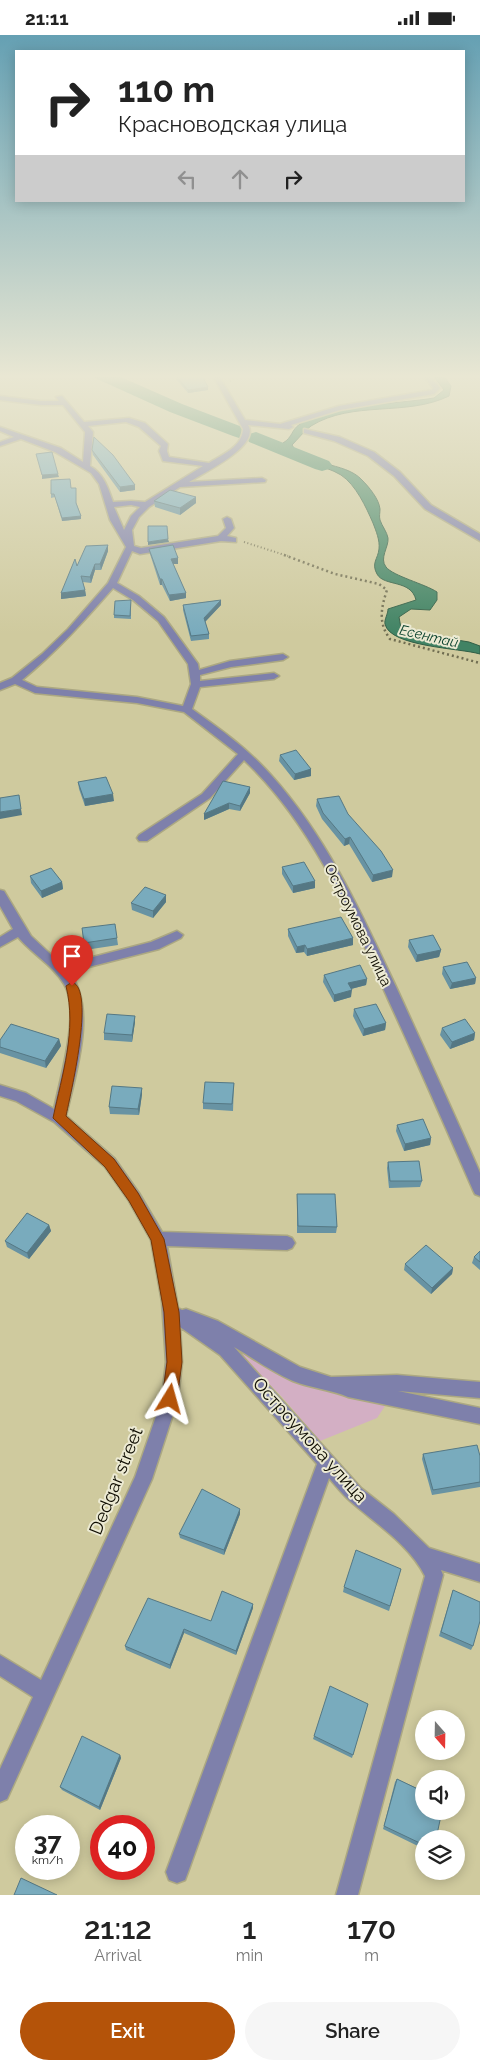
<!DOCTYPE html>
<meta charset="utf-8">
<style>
body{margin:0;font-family:Raleway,sans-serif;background:#f6f6f6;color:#222;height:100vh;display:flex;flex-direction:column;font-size:19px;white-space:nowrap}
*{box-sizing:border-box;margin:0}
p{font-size:16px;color:#767676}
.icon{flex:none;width:28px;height:28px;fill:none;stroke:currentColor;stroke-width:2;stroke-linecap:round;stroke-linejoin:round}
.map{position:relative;height:1860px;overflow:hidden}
.drawer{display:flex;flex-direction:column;background:#fff;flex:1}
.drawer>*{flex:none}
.banner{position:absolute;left:15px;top:15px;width:450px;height:152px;border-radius:0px;box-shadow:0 2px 12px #0003;background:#fff;color:#222;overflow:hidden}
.needle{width:32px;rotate:160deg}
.controls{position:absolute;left:415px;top:1675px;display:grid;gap:10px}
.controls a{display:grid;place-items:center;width:50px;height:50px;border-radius:50%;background:#fff;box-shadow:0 2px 12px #0003;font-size:25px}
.speed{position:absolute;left:15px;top:1780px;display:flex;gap:10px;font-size:25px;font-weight:700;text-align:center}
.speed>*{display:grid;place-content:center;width:65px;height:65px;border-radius:50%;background:#fff;box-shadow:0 2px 12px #0003;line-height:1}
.speed small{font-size:12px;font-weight:400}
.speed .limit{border:8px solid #d22;background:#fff;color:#111}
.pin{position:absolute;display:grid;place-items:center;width:42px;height:42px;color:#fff;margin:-51px -21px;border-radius:50% 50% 50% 0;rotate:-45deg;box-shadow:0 0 5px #0007}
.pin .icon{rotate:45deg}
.me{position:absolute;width:55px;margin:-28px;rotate:8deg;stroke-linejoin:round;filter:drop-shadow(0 0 4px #0008)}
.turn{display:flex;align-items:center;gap:18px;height:105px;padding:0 20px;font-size:22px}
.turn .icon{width:65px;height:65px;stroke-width:2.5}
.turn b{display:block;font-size:35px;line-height:42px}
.lanes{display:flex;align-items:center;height:48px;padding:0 20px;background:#0003;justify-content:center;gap:25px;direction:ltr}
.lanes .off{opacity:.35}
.eta{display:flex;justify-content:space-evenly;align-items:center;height:85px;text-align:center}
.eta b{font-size:30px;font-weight:600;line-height:35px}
.action{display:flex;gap:10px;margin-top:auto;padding:10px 20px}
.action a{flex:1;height:58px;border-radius:30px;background:#b45309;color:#fff;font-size:20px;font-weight:600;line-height:58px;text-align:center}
.action a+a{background:#f6f6f6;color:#222}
.status{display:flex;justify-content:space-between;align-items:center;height:35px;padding:0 25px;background:#fff;direction:ltr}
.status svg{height:14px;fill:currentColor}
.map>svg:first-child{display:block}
</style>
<div class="status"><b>21:11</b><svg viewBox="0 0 49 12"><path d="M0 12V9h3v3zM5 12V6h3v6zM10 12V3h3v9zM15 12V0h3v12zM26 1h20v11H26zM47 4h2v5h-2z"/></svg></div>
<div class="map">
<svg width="480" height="1860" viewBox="0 0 480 1860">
<rect width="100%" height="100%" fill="#cfca9e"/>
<path fill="#d3afc4" d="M235 1315 310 1352 387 1368 377 1383 320 1406 282 1362Z"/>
<path fill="#418364" stroke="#325f46" d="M432 339H442L451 351 449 361C406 382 353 365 311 391 304 396 298 404 292 410 304 432 345 426 362 445 369 452 379 464 380 474 380 478 379 481 380 485 382 491 387 497 388 503 389 512 379 523 386 532 393 541 425 549 437 557V565L430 575 411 574 399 582 401 593 409 597 469 607 480 611V619C460 613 390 612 385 589 384 585 388 579 388 574L416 565C411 544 384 552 377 539 371 528 378 524 379 514 380 505 376 496 373 488 366 472 356 450 341 440 323 429 300 429 282 413L283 408C293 402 291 395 300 389 327 370 399 369 434 363L444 355Z"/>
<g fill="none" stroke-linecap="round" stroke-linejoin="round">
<path fill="#418364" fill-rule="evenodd" d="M93 339H114L182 369 245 393 248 397 245 401 239 403 233 401 170 377 95 343Z
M256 397 329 426 332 430 329 434 322 436 315 434 249 407 247 403 249 399Z"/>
<g stroke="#aca882" stroke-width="3">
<path id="minor" d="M212 339H218L245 385 280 389 339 371 432 355 433 353 422 339H428L440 353 434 359 340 375 291 390 293 392 289 394 248 390C261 411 203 438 189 447L262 443 266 445 265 447 180 452 149 472 139 482 132 495 134 511 141 513 218 501 226 493 223 484 227 482 231 484 234 493 227 501 236 503V507L221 506 140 519 132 516 117 548 139 561 164 582 198 629 199 635 230 626 283 619 288 622 283 625 231 632 200 640V646L274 638 279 641 274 644 200 652 192 674C220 694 248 714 271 740 327 802 362 879 397 954 424 1013 451 1072 477 1131L480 1138V1161L475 1159 473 1155C445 1091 417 1027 388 964 350 879 313 790 244 725L210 763 147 806H139L137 803 139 800 202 759 238 719 184 677 137 668 35 658 15 649 0 655V648L12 643 42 619 68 594 108 548 126 512 110 485 99 449 91 438 55 417 21 404 0 411V407L14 402 0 396V392L61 413 83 427 85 397 63 370H41L0 365V361L41 366H59L56 362 62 361 84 387 129 383 145 388 168 409 167 416 169 422 209 428C223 419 242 412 243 394ZM126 387 139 392 161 411 159 416 163 426 203 431 145 467 131 466 113 467C108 453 104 439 90 431L93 397 88 391ZM131 470 140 472 131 481 124 495 114 472ZM113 553 133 565 158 586 188 629 191 649 183 671 137 662 37 652 22 645C56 617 84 586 113 553Z
M304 394 340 402 374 417 400 437 431 470 480 499V506L425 474 394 441 368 421 334 406 304 398Z
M0 855 4 856 31 901 62 930 151 907 177 896 183 900 181 903 159 914 69 937C98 973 75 1040 66 1081L115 1124 139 1158 162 1197 287 1201 292 1203 295 1208 292 1213 287 1215 167 1211 178 1273 182 1275 186 1274 218 1286 300 1332 331 1342 397 1340 480 1347V1363L398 1356 480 1373V1389L348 1362C332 1355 311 1353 293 1346 272 1337 253 1323 234 1312L361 1453 394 1479 429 1513 480 1529V1547L441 1535 443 1540 358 1860H336L425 1541C409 1509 376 1489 350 1466 343 1460 336 1451 329 1443L188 1837 185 1845 177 1848 169 1845 166 1837 317 1429 220 1320 180 1292 182 1327 178 1364 152 1444 7 1764 0 1767V1734L33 1662 0 1641V1620L41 1645 135 1442 162 1364 166 1327 162 1267 151 1205 129 1166 105 1132 54 1087 16 1066 0 1061V1050L26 1058 54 1074C60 1044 81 975 64 949 53 930 32 919 18 902L0 912V902L13 894 0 871Z"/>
</g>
<path stroke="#706d51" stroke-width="2" stroke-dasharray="1 2.5" stroke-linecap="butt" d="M230 346 245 339
M244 507 288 521"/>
<path stroke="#706d51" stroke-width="2.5" stroke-dasharray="2 3" stroke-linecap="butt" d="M284 520 335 539 379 549 387 555C381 573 378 588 390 604L480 628"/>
<use href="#minor" fill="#7e80ab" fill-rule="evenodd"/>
</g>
<path fill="#6893a3" d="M176 341 208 355 188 358 176 344Z
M92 415 135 450V455L120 457 93 420Z
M71 453 81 481V484L62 486 55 462 51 463V459Z
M196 462V468L180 480 155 472 154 466Z
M108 510V516L101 535H95L91 548 83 547 85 555 86 561 61 564V558L77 531Z
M149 514 178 523V529H173L186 558V563L170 566 162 550H160L150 519Z
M221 565V570L205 587 209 599V604L191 606 183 575V570Z
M131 568V584L114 583V580Z
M280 720 311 734V741L294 745 279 726Z
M78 747 114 766 85 771 79 754Z
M250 752V758L240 776 229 774 204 785Z
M317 764 348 779 392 842 372 847 349 809 344 811 322 784 316 771Z
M282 832 315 853 293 858 282 839Z
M30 841 62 847 63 854 42 863 31 848Z
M166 860V867L153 883 132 875 131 868Z
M82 893 117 903 118 910 85 915Z
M288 894 353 910 307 921 304 917 296 918 288 901Z
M409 905 441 915 439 922 416 927 408 912Z
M443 932 476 943 475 949 450 954 442 939Z
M324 940 367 944 366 950 351 954V962L334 967 323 947Z
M354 974 386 988 385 995 363 1001 353 981Z
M135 981V987L132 1007 104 1005V998Z
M442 993 475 998 474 1005 450 1014 440 1000Z
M59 1004 61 1011 46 1033 0 1018V1012Z
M234 1048 233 1076 203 1074V1068Z
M142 1053V1059L139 1080 110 1079 109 1072Z
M397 1090 431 1103 430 1110 404 1116 396 1096Z
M388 1127 422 1146 420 1152 389 1153 387 1133Z
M297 1159 337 1192 336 1198H297Z
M49 1190 51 1196 29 1224 7 1212 5 1206Z
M480 1216V1235L472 1228 474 1222Z
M405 1229 453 1233 452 1239 431 1259 404 1235Z
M423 1419 480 1421V1452L432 1460 422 1424Z
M240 1479 224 1520 180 1503 179 1499Z
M401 1534 389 1576 343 1557 344 1552Z
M453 1555 473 1611 471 1615 439 1601Z
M253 1569V1573L236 1620 184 1598 170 1634 126 1615 125 1611 211 1586Z
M368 1669 352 1723 313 1704 314 1701Z
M120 1720 121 1723 100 1775 62 1755 60 1752Z
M397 1744 421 1755 424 1746V1814L383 1794 395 1747Z"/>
<path fill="#557884" d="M208 352V355L188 358V355Z
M58 439 59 442 42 444V440Z
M135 450V455L120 457V452Z
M196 462V468L180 480V473Z
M81 481V484L62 486V483Z
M168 504 169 507 148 510V507Z
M108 510V516L101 535 100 529Z
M178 523V529H171V524Z
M95 529V535L91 548 90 542Z
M160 544H162V550H160Z
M85 555 86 561 61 564V558Z
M186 558V563L170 566 169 560Z
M221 565V570L204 588V583Z
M311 734V741L294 745 295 739Z
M250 752V758L240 776V771Z
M113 759 114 766 85 771 84 764Z
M229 768V774L204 785V779Z
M21 774 22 780 0 784V777Z
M350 802 349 809 344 811 345 804Z
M393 835 392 842 372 847 373 840Z
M315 846V853L293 858V851Z
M62 847 63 854 42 863 41 856Z
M166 860V867L153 883V876Z
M353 903V910L307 921V914Z
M305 910 304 917 296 918 297 912Z
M441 915 439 922 416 927 417 920Z
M476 943 475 949 450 954 452 948Z
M367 944 366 950 347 955 348 948Z
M352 955 351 962 334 967V960Z
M135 981V987L132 1007V1000Z
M386 988 385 995 363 1001 364 994Z
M475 998 474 1005 450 1014 452 1007Z
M59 1004 61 1011 46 1033 45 1026Z
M142 1053V1059L139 1080 138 1074Z
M431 1103 430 1110 404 1116 405 1109Z
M49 1190 51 1196 29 1224 27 1218Z
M453 1233 452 1239 431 1259 432 1253Z
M240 1474V1479L224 1520V1515Z
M253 1569V1573L236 1620V1616Z
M184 1594V1598L170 1634V1630Z
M120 1720 121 1723 100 1775 99 1772Z"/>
<path fill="#79abbd" stroke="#557884" d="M201 339 208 352 188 355 176 341Z
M94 402 113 420 135 450 120 452 92 415Z
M52 417 58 439 42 440 36 419Z
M70 444 71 453H76V468L81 481 62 483 54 459H51V445Z
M170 455 196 462 180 473 154 466Z
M148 491H167L168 504 148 507Z
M108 510 100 529H95L90 542 81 541 85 555 61 558 75 524 77 531 86 511Z
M173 510 178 523 171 524 186 558 169 560 162 544H160L149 514Z
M131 565 130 581 114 580 115 566Z
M221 565 204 583 209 599 191 601 183 570Z
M296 715 311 734 295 739 280 720Z
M106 742 113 759 84 764 78 747Z
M223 746 250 752 240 771 229 768 204 779Z
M19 760 21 774 0 777V763Z
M339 761 348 779 381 816 393 835 373 840 350 802 345 804 323 778 317 764Z
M304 827 315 846 293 851 282 832Z
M51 833 62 847 41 856 30 841Z
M145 852 166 860 153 876 131 868Z
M341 882 353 903 307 914 305 910 297 912 288 894Z
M115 889 117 903 84 908 82 893Z
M433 900 441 915 417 920 409 905Z
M467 927 476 943 452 948 443 932Z
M360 930 367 944 348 948 352 955 334 960 324 940Z
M376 969 386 988 364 994 354 974Z
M107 979 135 981 132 1000 104 998Z
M465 984 475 998 452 1007 442 993Z
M11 989 59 1004 45 1026 0 1012V1005Z
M205 1047 234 1048 232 1069 203 1068Z
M112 1051 142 1053 138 1074 109 1072Z
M423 1084 431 1103 405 1109 397 1090Z
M419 1126 422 1146H390L388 1127Z
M297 1159H335L337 1192 298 1191Z
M27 1178 49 1190 27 1218 5 1206Z
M426 1210 453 1233 432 1253 405 1229Z
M480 1216V1227L474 1222Z
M477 1410 480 1421V1447L433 1455 423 1419Z
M202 1454 240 1474 224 1515 179 1499Z
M356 1515 401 1534 390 1571 344 1552Z
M453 1555 480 1567V1586L473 1611 441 1597Z
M222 1556 253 1569 236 1616 184 1594 170 1630 125 1611 148 1563 211 1586Z
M330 1651 368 1669 353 1720 314 1701Z
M82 1701 120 1720 99 1772 60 1752Z
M397 1744 422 1756 424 1748V1776H442L436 1804H424V1810L384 1791Z
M21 1843 57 1860H14Z"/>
<linearGradient id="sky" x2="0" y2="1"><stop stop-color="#65a0b3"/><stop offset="0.57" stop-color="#e9e7d3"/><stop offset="1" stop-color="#e9e7d3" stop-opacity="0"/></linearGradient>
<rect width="480" height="599" fill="url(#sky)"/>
<path fill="#b45309" stroke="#753606" d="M72 947C96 954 70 1061 66 1081L114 1124 138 1158 164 1204 179 1277 182 1327 177 1364 175 1369 170 1371 164 1369 162 1364 167 1327 164 1277 151 1205 129 1166 105 1132 53 1083C62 1040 77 995 66 951Z"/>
<g text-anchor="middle" stroke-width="4" stroke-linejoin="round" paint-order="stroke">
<g font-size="14" font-style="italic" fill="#013b26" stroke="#ecead3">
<text transform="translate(429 601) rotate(13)" y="5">Есентай</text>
</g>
<g font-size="15" fill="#0e0c01" stroke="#ecead3">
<text transform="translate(358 890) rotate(64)" y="5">Остроумова улица</text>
</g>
<g font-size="18" fill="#0e0c01" stroke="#ecead3">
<text transform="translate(310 1405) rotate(48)" y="6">Остроумова улица</text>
<text transform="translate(116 1446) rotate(-68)" y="6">Dedgar street</text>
</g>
</g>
</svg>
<div class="controls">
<a><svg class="needle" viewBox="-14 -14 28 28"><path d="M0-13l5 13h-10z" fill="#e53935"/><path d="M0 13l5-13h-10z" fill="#767676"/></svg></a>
<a><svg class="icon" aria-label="sound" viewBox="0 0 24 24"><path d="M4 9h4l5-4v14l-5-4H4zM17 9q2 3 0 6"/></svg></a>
<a><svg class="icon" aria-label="layers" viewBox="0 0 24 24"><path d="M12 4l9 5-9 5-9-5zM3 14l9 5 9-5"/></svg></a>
</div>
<div class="speed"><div>37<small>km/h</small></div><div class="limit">40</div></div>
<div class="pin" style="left:72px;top:951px;background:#d93025"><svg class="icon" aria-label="arrive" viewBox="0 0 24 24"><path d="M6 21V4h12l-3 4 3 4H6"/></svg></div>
<svg class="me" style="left:170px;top:1364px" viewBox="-20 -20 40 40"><path d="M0-17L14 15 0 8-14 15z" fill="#b45309" stroke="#fff" stroke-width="4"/></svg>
<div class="banner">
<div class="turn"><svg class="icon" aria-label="right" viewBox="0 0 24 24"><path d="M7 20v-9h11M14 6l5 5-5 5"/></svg><div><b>110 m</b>Красноводская улица</div></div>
<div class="lanes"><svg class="icon off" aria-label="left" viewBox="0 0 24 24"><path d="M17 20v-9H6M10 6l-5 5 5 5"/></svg><svg class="icon off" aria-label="ahead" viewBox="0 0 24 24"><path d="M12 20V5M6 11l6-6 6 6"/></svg><svg class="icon" aria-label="right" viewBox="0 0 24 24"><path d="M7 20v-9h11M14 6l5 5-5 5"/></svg></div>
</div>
</div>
<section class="drawer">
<div class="eta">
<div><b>21:12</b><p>Arrival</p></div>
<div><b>1</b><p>min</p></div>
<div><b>170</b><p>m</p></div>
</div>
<div class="action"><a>Exit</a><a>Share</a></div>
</section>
